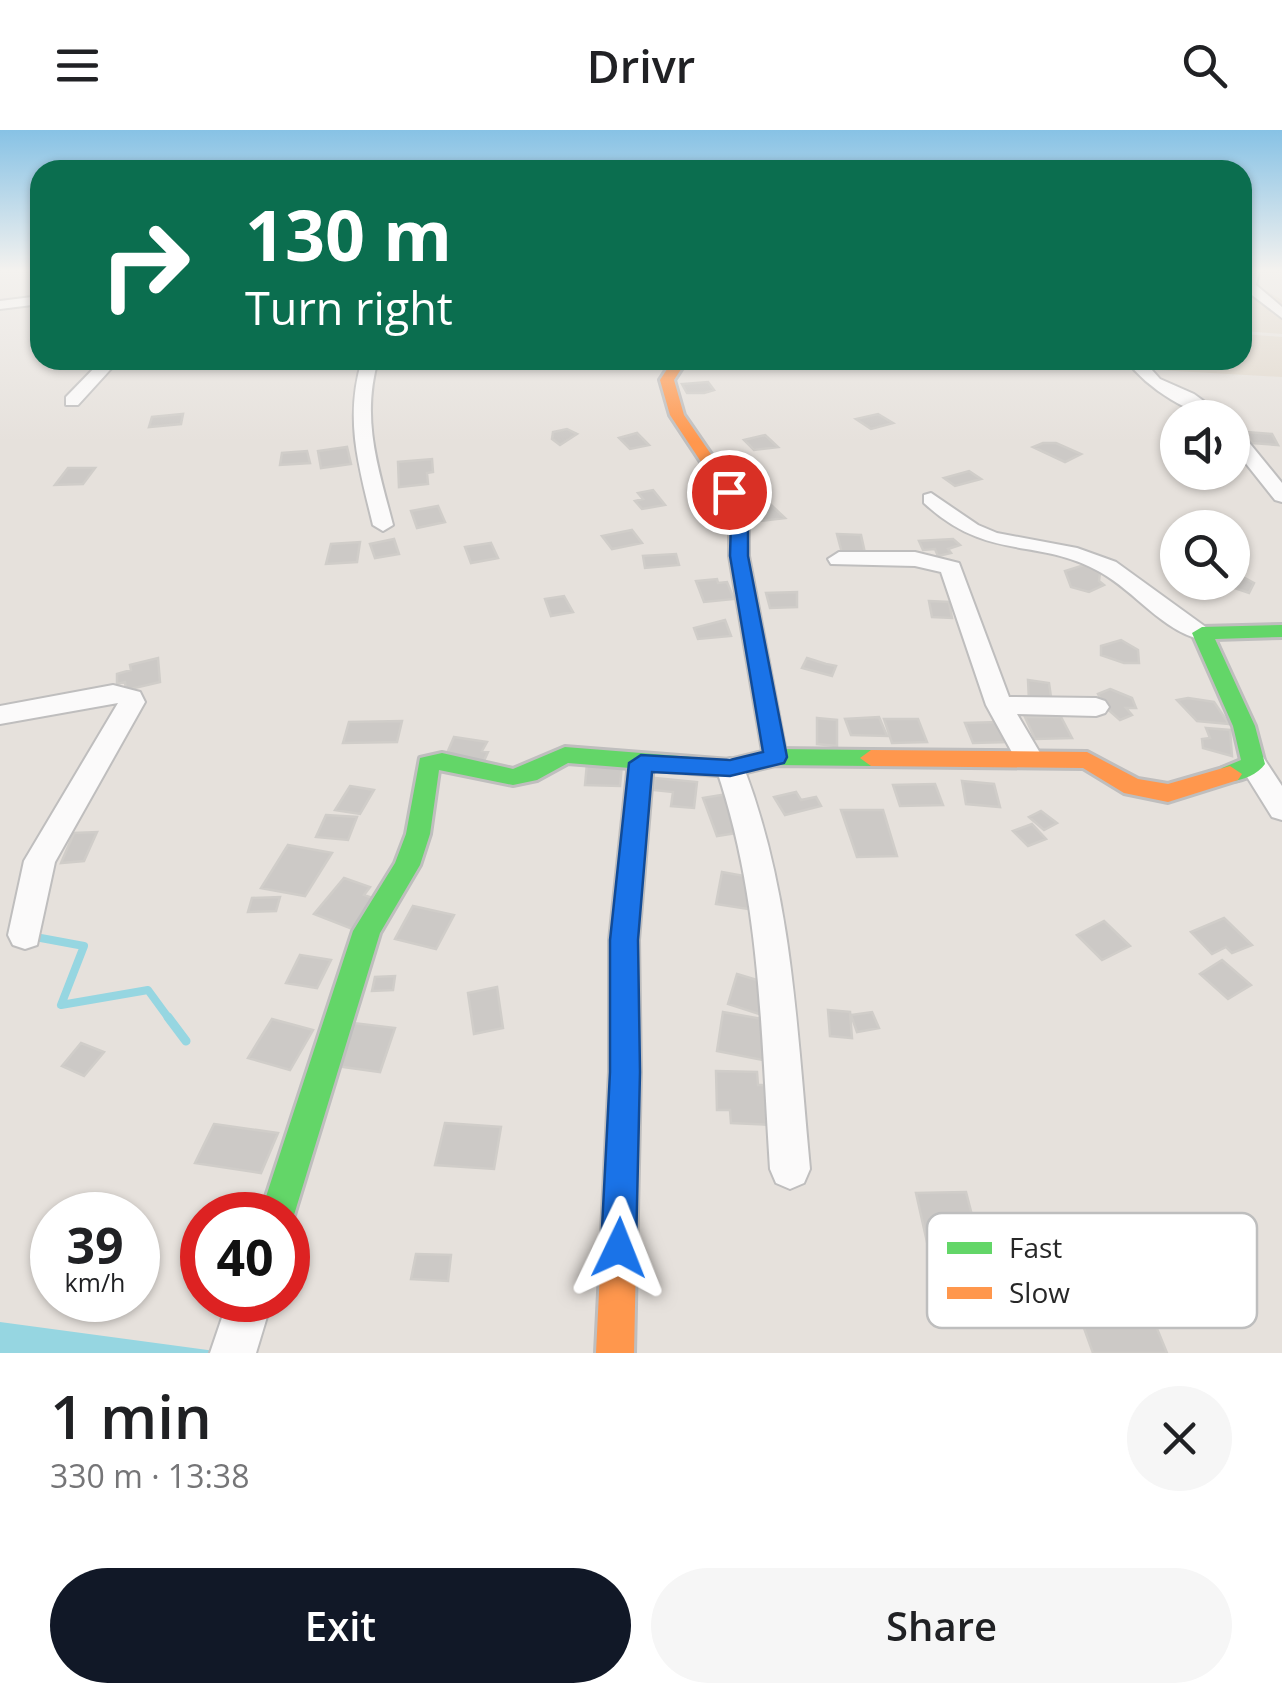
<!DOCTYPE html>
<meta charset="utf-8">
<style>
body{margin:0;font-family:"Open Sans",sans-serif;background:#f6f6f6;color:#202124;height:100vh;display:flex;flex-direction:column;font-size:38px;white-space:nowrap}
*{box-sizing:border-box;margin:0}
p{font-size:32px;color:#757577}
.icon{flex:none;width:55px;height:55px;fill:none;stroke:currentColor;stroke-width:2;stroke-linecap:round;stroke-linejoin:round}
.map{position:relative;height:1223px;overflow:hidden}
.side{display:flex;flex-direction:column;background:#fff;flex:1}
.side>*{flex:none}
.guide{position:absolute;left:30px;top:30px;width:1222px;height:210px;border-radius:30px;box-shadow:0 2px 8px #0004;background:#0b6e4f;color:#fff;overflow:hidden}
.controls{position:absolute;left:1160px;top:270px;display:grid;gap:20px}
.controls a{display:grid;place-items:center;width:90px;height:90px;border-radius:50%;background:#fff;box-shadow:0 2px 8px #0004;font-size:50px}
.speed{position:absolute;left:30px;top:1062px;display:flex;gap:20px;font-size:50px;font-weight:700;text-align:center}
.speed>*{display:grid;place-content:center;width:130px;height:130px;border-radius:50%;background:#fff;box-shadow:0 2px 8px #0004;line-height:1}
.speed small{font-size:25px;font-weight:400}
.speed .limit{border:15px solid #d22;background:#fff;color:#111}
.pin{position:absolute;display:grid;place-items:center;width:85px;height:85px;color:#fff;margin:-42px;border:5px solid #fff;border-radius:50%;box-shadow:0 2px 10px #0007}
.me{position:absolute;width:110px;margin:-55px;rotate:2deg;stroke-linejoin:round;filter:drop-shadow(0 0 8px #0008)}
.turn{display:flex;align-items:center;gap:35px;height:210px;padding:0 50px;font-size:45px}
.turn .icon{width:130px;height:130px;stroke-width:2.5}
.turn b{display:block;font-size:70px;line-height:85px}
.round{display:grid;place-items:center;flex:none;width:105px;height:105px;border-radius:52px;background:#f6f6f6}
.summary{display:flex;align-items:center;justify-content:space-between;height:170px;padding:0 50px}
h1{font-size:60px;font-weight:600;line-height:75px}
.button{display:flex;gap:20px;margin-top:auto;padding:20px 50px}
.button a{flex:1;height:115px;border-radius:60px;background:#111827;color:#fff;font-size:40px;font-weight:600;line-height:115px;text-align:center}
.button a+a{background:#f6f6f6;color:#202124}
header{display:flex;justify-content:space-between;align-items:center;height:130px;padding:0 50px;background:#fff;font-size:45px;font-weight:600}
.map>svg:first-child{display:block}
</style>
<header><svg class="icon" aria-label="menu" viewBox="0 0 24 24"><path d="M4 6h16M4 12h16M4 18h16"/></svg>Drivr<svg class="icon" aria-label="search" viewBox="0 0 24 24"><circle cx="10" cy="10" r="6"/><path d="M15 15l6 6"/></svg></header>
<div class="map">
<svg width="1282" height="1223" viewBox="0 0 1282 1223">
<rect width="100%" height="100%" fill="#e6e1dc"/>
<path fill="#e0d7cb" d="M1242 147 1282 170V204L1243 201Z
M1243 204 1282 207V247L1158 240 1148 230H1242Z"/>
<path fill="#96d6e1" d="M0 1192 230 1223H0Z"/>
<g fill="none" stroke-linecap="round" stroke-linejoin="round">
<path stroke="#96d6e1" stroke-width="8" d="M30 806 84 816 61 875 148 860 170 890"/>
<path stroke="#96d6e1" stroke-width="9" d="M168 887 186 911"/>
</g>
<path fill="#ccc9c6" stroke="#d0cdc9" stroke-width="2.5" d="M708 252 714 260 704 263H687L682 254Z
M183 284 181 294 149 297 152 287Z
M878 284 893 293 871 299 856 289Z
M567 299 577 304 560 315 552 309 553 302Z
M1246 302 1272 304 1278 315 1252 313Z
M637 303 649 315 630 319 619 308Z
M765 305 778 317 754 320 744 310Z
M1043 313H1056L1081 324 1065 332 1033 317Z
M347 317 351 334 321 338 318 321Z
M307 321 310 333 280 335 282 323Z
M432 329 433 342 427 343 428 354 399 357 398 332Z
M68 338H95L83 354 55 355Z
M969 341 981 349 955 356 944 348Z
M653 360 665 375 642 379 635 371 643 369 638 363Z
M770 374 785 388 760 391 749 379Z
M438 376 445 392 417 398 411 381Z
M632 400 642 413 612 419 602 406Z
M837 404 861 405 865 423H842Z
M394 409 399 424 375 428 370 414Z
M953 409 960 415 948 419 951 423 938 426 935 419 923 420 919 411Z
M360 412 357 432 326 434 331 414Z
M491 413 498 428 471 433 465 417Z
M676 424 679 435 645 438 643 426Z
M1084 435 1100 443 1099 451 1104 455 1089 462 1071 457 1065 441Z
M1232 441 1254 453 1249 463 1220 453 1232 452Z
M717 449 718 453 727 452 734 469 704 472 696 451Z
M797 462V477L770 478 766 463Z
M564 466 573 482 551 486 545 469Z
M929 471 949 472 952 488 932 487Z
M725 490 731 506 698 509 694 498Z
M1121 510 1138 520 1139 533H1124L1101 525V516Z
M158 528 160 552 126 560 125 552 117 554V544L131 540 130 535Z
M807 528 826 534 836 536 832 546 802 538Z
M1028 550 1049 553 1052 574 1029 571Z
M1110 559 1132 568 1136 578H1126L1132 585 1120 590 1104 576 1098 564Z
M1188 568 1214 572 1229 594 1197 591 1177 570Z
M879 587 887 606 851 605 845 589Z
M1025 587H1061L1072 608 1035 609Z
M817 588 837 590V616L817 614Z
M884 589H918L927 612 892 613Z
M402 591 397 612 343 613 349 592Z
M999 592 1008 612 973 613 965 593Z
M1206 598 1230 600 1232 626 1203 618 1202 609 1210 608Z
M454 607 487 612 482 621 488 622 483 633 445 628Z
M587 633 622 634 620 656 585 655Z
M655 648 697 652 694 678 671 676 673 662 653 660Z
M962 651 994 654 1000 677 966 674Z
M935 654 943 675 900 676 893 655Z
M350 656 374 660 360 684 335 680Z
M796 662 801 670 816 667 821 676 785 685 774 667Z
M734 663 749 701 717 706 703 668Z
M841 680H883L897 726 857 727Z
M1041 681 1057 693 1044 700 1029 687Z
M326 685 357 687 348 710 316 707Z
M1032 694 1046 709 1028 716 1013 701Z
M97 702 84 731 61 733 74 703Z
M288 715 332 723 305 766 261 758Z
M722 742 750 747 755 780 716 774Z
M344 748 370 757 364 765 378 770 355 800 314 784Z
M280 767 276 781 248 782 252 768Z
M413 776 454 785 436 819 395 809Z
M1224 788 1252 815 1232 823 1226 817 1212 824 1191 802Z
M1104 791 1130 816 1102 830 1077 805Z
M300 825 331 830 317 858 286 853Z
M1222 830 1251 855 1228 869 1200 844Z
M737 844 767 853 759 884 728 874Z
M395 846 393 860 372 861 375 847Z
M497 857 503 898 474 904 468 863Z
M828 880 850 882 852 908 830 906Z
M723 882 773 891 768 931 717 921Z
M872 882 879 898 857 902 851 885Z
M272 889 313 900 290 940 248 928Z
M353 893 395 898 380 942 336 936Z
M81 913 104 922 84 946 62 936Z
M716 941 757 942 758 955H769L772 995 731 993 730 980H717Z
M445 993 501 997 494 1039 435 1035Z
M214 994 278 1003 261 1043 195 1033Z
M966 1062 981 1120 929 1121 916 1063Z
M416 1124 451 1125 448 1151 411 1149Z
M1144 1167 1167 1223H1093L1075 1173Z"/>
<g fill="none" stroke-linecap="round" stroke-linejoin="round">
<g stroke="#bfbebe" stroke-width="4">
<path id="street" d="M1247 141H1259L1256 155 1282 177V188L1244 159Z
M40 166V174L0 179V171Z
M102 230H119L78 275H66V267Z
M362 230H378C361 289 378 337 393 395L383 401 373 395C359 337 344 289 362 230Z
M1126 230H1143L1160 249 1194 264 1227 288C1192 288 1147 258 1126 230Z
M1232 298 1238 299 1282 353V372L1275 370 1232 316Z
M931 363 978 395 997 403 1077 418 1116 432 1214 503 1202 510C1161 500 1136 462 1100 442 1036 406 989 433 924 373V365Z
M839 422H915L959 433 1009 567 1096 568 1105 571 1109 577 1105 583 1096 586 1017 584 1043 628 1039 635H1019L986 575 941 442 915 436 831 434 828 429Z
M113 555 140 562 145 572 55 732 37 815 25 819 13 815 8 805 24 731 118 573 0 594V576Z
M1253 624 1263 627 1282 656V690L1272 687 1239 634 1243 627Z
M730 628 740 631 744 638C793 767 797 903 810 1039L804 1053 790 1059 776 1053 770 1039C761 903 761 768 716 638L720 631Z
M228 1170H272L256 1223H210Z"/>
</g>
<g stroke="#bfbebe" stroke-width="6">
<path id="fast" d="M1282 495V507L1215 509 1255 596 1265 634C1257 646 1235 654 1222 650L1218 644 1222 638 1241 630 1233 596 1192 503 1202 497Z
M565 617 730 630 775 619 871 620 882 628 871 636 775 635 730 646 568 633 537 650 513 655 439 640 430 704 420 735 380 803 294 1085 288 1098V1085H260L353 801 395 733 406 704 420 628 442 623 513 639Z"/>
</g>
<g stroke="#bfbebe" stroke-width="6">
<path id="slow" d="M673 230H687L674 250 684 285 737 362 748 390V426L786 627 775 635 764 627 730 426V390L721 362 670 285 660 250Z
M871 620 1087 622 1138 649 1168 654 1230 636 1242 644 1238 650 1168 672 1124 663 1083 638 871 636 860 628Z
M641 625 653 633 638 810 640 942 634 1223H596L610 942V810L629 633Z"/>
</g>
<use href="#street" fill="#fbfafa" fill-rule="evenodd"/>
<use href="#fast" fill="#63d668" fill-rule="evenodd"/>
<use href="#slow" fill="#ff974d" fill-rule="evenodd"/>
</g>
<linearGradient id="sky" x2="0" y2="1"><stop stop-color="#87c2e5"/><stop offset="0.45" stop-color="#f4f2ef"/><stop offset="1" stop-color="#f4f2ef" stop-opacity="0"/></linearGradient>
<rect width="1282" height="312" fill="url(#sky)"/>
<path fill="#1a73e8" stroke="#114b97" stroke-width="2.5" d="M729 357 737 362 748 390V426L787 627 784 633 730 646 652 642 638 810 640 942 636 1118 631 1130 619 1135 606 1130 601 1118 610 942V810L629 633 641 625 730 630 763 622 730 426 731 390 720 362Z"/>
<rect x="927" y="1083" width="330" height="115" rx="15" fill="#fff" stroke="#bebebe" stroke-width="2.5"/>
<rect x="947" y="1112" width="45" height="12" fill="#63d668"/>
<rect x="947" y="1157" width="45" height="12" fill="#ff974d"/>
<g font-size="28" fill="#272727">
<text x="1009" y="1128">Fast</text>
<text x="1009" y="1173">Slow</text>
</g>
</svg>
<div class="controls">
<a><svg class="icon" aria-label="sound" viewBox="0 0 24 24"><path d="M4 9h4l5-4v14l-5-4H4zM17 9q2 3 0 6"/></svg></a>
<a><svg class="icon" aria-label="search" viewBox="0 0 24 24"><circle cx="10" cy="10" r="6"/><path d="M15 15l6 6"/></svg></a>
</div>
<div class="speed"><div>39<small>km/h</small></div><div class="limit">40</div></div>
<div class="pin" style="left:729px;top:362px;background:#d93025"><svg class="icon" aria-label="arrive" viewBox="0 0 24 24"><path d="M6 21V4h12l-3 4 3 4H6"/></svg></div>
<svg class="me" style="left:619px;top:1118px" viewBox="-20 -20 40 40"><path d="M0-17L14 15 0 8-14 15z" fill="#1a73e8" stroke="#fff" stroke-width="4"/></svg>
<div class="guide">
<div class="turn"><svg class="icon" aria-label="right" viewBox="0 0 24 24"><path d="M7 20v-9h11M14 6l5 5-5 5"/></svg><div><b>130 m</b>Turn right</div></div>
</div>
</div>
<section class="side">
<div class="summary"><div><h1>1 min</h1><p>330 m · 13:38</p></div><a class="round"><svg class="icon" aria-label="close" viewBox="0 0 24 24"><path d="M6 6l12 12M18 6L6 18"/></svg></a></div>
<div class="button"><a>Exit</a><a>Share</a></div>
</section>
